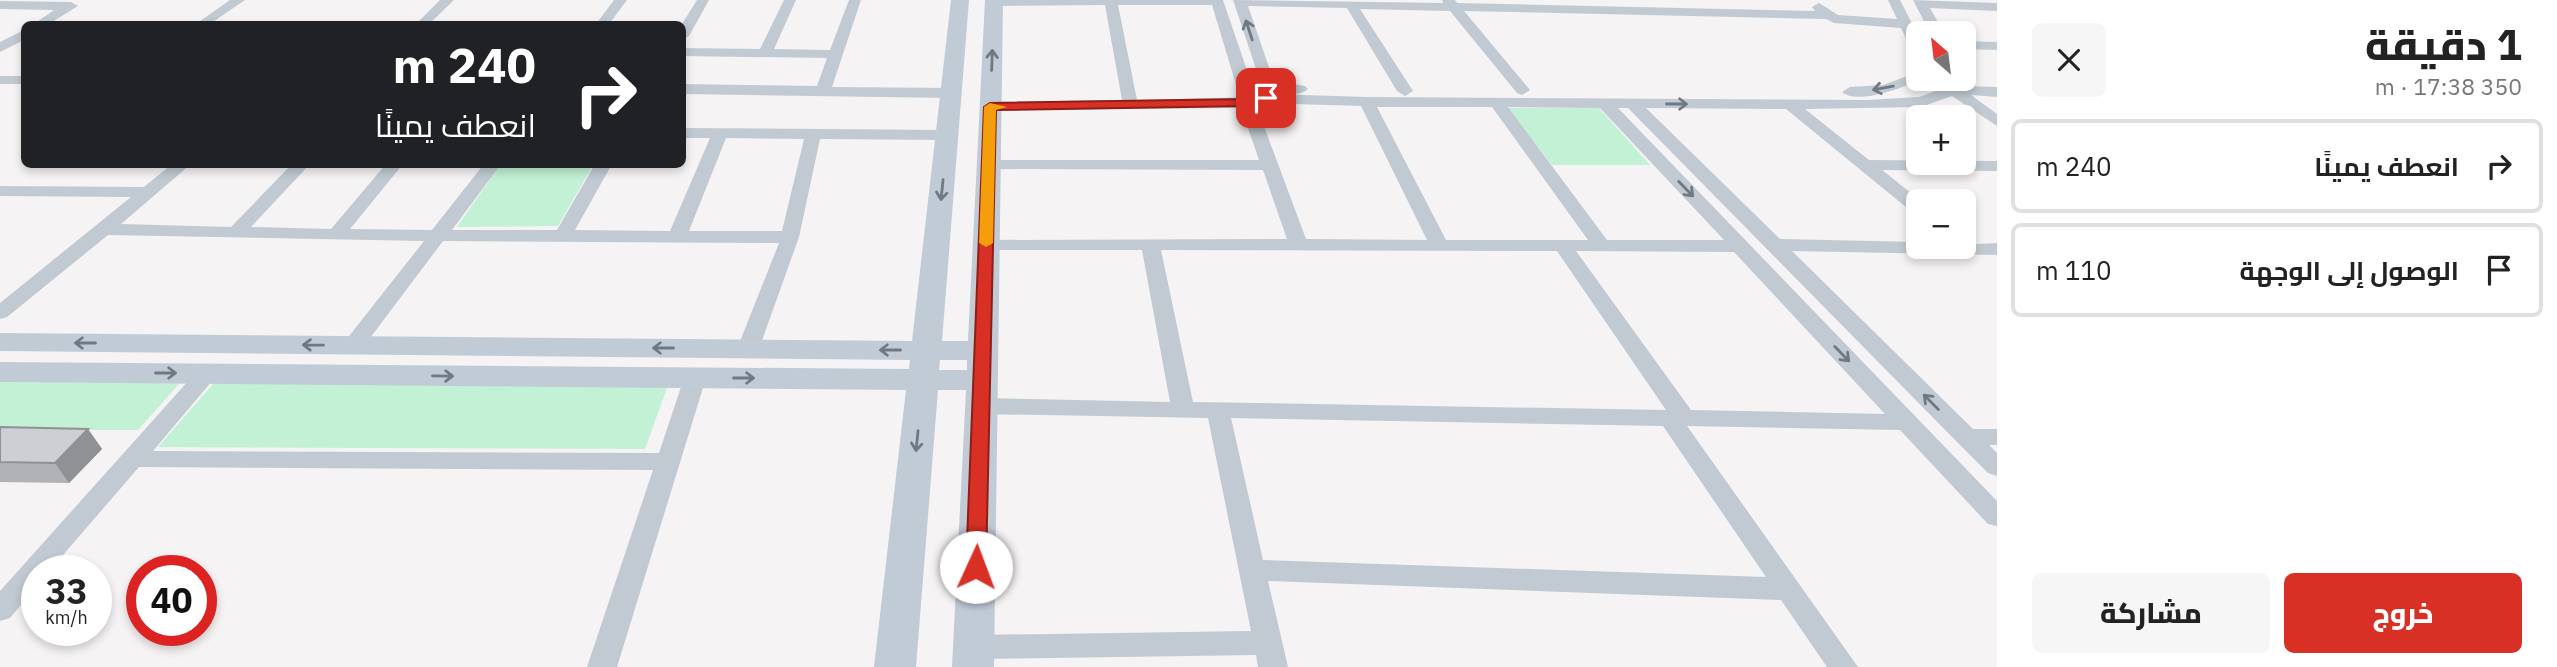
<!DOCTYPE html>
<html lang="ar">
<meta charset="utf-8">
<style>
body{margin:0;font-family:"IBM Plex Sans",Cairo,sans-serif;background:#f6f6f6;color:#222;direction:rtl;height:100vh;display:flex;flex-direction:column;font-size:26px;white-space:nowrap}
*{box-sizing:border-box;margin:0}
p{font-size:23px;color:#767676}
.icon{flex:none;width:38px;height:38px;fill:none;stroke:currentColor;stroke-width:2;stroke-linecap:round;stroke-linejoin:round}
.map{position:relative;flex:1;overflow:hidden;direction:ltr}
.panel{display:flex;flex-direction:column;background:#fff;width:560px}
.panel>*{flex:none}
.top-card{position:absolute;left:21px;top:21px;width:665px;height:147px;border-radius:10px;box-shadow:0 4px 10px #0003;direction:rtl;background:#202124;color:#fff;overflow:hidden}
.needle{width:46px;rotate:332deg}
.tools{position:absolute;left:1906px;top:21px;display:grid;gap:14px}
.tools a{display:grid;place-items:center;width:70px;height:70px;border-radius:10px;background:#fff;box-shadow:0 4px 10px #0003;font-size:35px}
.speed{position:absolute;left:21px;top:555px;display:flex;gap:14px;font-size:35px;font-weight:700;text-align:center}
.speed>*{display:grid;place-content:center;width:91px;height:91px;border-radius:50%;background:#fff;box-shadow:0 4px 10px #0003;line-height:1}
.speed small{font-size:18px;font-weight:400}
.speed .limit{border:10px solid #d22;background:#fff;color:#111}
.pin{position:absolute;display:grid;place-items:center;width:60px;height:60px;color:#fff;margin:-30px;border-radius:14px;box-shadow:0 4px 10px #0006}
.me{position:absolute;width:77px;margin:-38px;rotate:2deg;stroke-linejoin:round;filter:drop-shadow(0 0 5px #0008)}
.turn{display:flex;align-items:center;gap:24px;height:147px;padding:0 35px;font-size:32px}
.turn .icon{width:91px;height:91px;stroke-width:2.5}
.turn b{display:block;font-size:49px;line-height:60px}
.round{display:grid;place-items:center;flex:none;width:74px;height:74px;border-radius:10px;background:#f6f6f6}
.overview{display:flex;align-items:center;justify-content:space-between;height:119px;padding:0 35px}
h1{font-size:42px;font-weight:800;line-height:52px}
.cta{display:flex;gap:14px;margin-top:auto;padding:14px 35px}
.cta a{flex:1;height:80px;border-radius:10px;background:#d93025;color:#fff;font-size:28px;font-weight:800;line-height:80px;text-align:center}
.cta a+a{background:#f6f6f6;color:#222}
ul{padding:0;list-style:none}
li{display:flex;align-items:center;gap:21px;height:94px;margin:0 14px 10px;padding:0 21px;border:4px solid #e0e0e0;border-radius:10px}
li div{flex:1}
li b{display:block;font-size:26px}
li em{font-style:normal}
main{display:flex;flex:1;min-height:0}
.map>svg:first-child{display:block}
</style>
<main>
<section class="panel">
<div class="overview"><div><h1>1 دقيقة</h1><p>350 m · 17:38</p></div><a class="round"><svg class="icon" aria-label="close" viewBox="0 0 24 24"><path d="M6 6l12 12M18 6L6 18"/></svg></a></div>
<ul>
<li><svg class="icon" aria-label="right" viewBox="0 0 24 24"><path d="M7 20v-9h11M14 6l5 5-5 5"/></svg><div><b>انعطف يمينًا</b></div><em>240 m</em></li>
<li><svg class="icon" aria-label="arrive" viewBox="0 0 24 24"><path d="M6 21V4h12l-3 4 3 4H6"/></svg><div><b>الوصول إلى الوجهة</b></div><em>110 m</em></li>
</ul>
<div class="cta"><a>خروج</a><a>مشاركة</a></div>
</section>
<div class="map">
<svg width="1997" height="667" viewBox="0 0 1997 667">
<rect width="100%" height="100%" fill="#f5f3f3"/>
<path fill="#c3f1d5" d="M1508 108H1599L1650 165H1552Z
M500 165H593L558 226 457 227Z
M0 382 180 383 138 430H0Z
M213 384 668 385 645 449 158 447Z"/>
<g fill="none" stroke-linecap="round" stroke-linejoin="round">
<path fill="#c1cad2" fill-rule="evenodd" d="M230 0H245L210 24H196Z
M440 0H454L429 24H416Z
M614 0H627L609 24H596Z
M697 0H709L689 36 682 40V24Z
M784 0H796L774 49 830 50 849 0H861L832 87 951 88 959 93 951 98 682 94V84L817 86 827 58 682 56V48L760 49Z
M989 0H1223L1252 85 1272 94 1367 97 1866 100 1919 97 1947 87 1949 79H1963L1962 86 1997 87V97L1971 95 1997 114V126L1952 96 1921 107 1805 109 1869 160 1997 161V171L1882 170 1921 201H1918V213L1912 212 1786 109 1646 108 1780 239 1918 242V247L1997 243V255L1792 251 1973 429H1997V445H1989L1997 453V476L1988 473 1958 443 1628 108H1618L1997 501V526L1988 524 1900 430 1687 426 1858 667H1827L1781 600 1268 581 1288 667H1258L1256 655 974 659 964 655 960 647 964 639 974 635 1251 631 1208 418 981 414 973 411 970 406 973 401 981 398 1170 402 1142 250H986L977 244 979 240 1287 239 1263 170 983 169 981 165 983 161 989 160H1259L1241 108 985 110 982 107 990 102 1122 100 1105 5 994 6 989 5ZM1118 5H1212L1237 88 1251 97 1137 100ZM1266 103 1361 106 1427 240 1306 239 1256 105ZM1377 107H1492L1588 240H1446ZM1508 107 1600 108 1724 240H1607ZM1161 250 1557 251 1666 410 1193 402ZM1576 251 1734 252 1885 414 1691 410ZM1231 418 1663 426 1766 577 1263 560Z
M1233 0 1443 3 1442 0H1455L1457 3 1815 11 1812 7 1819 3 1838 15 1897 19 1888 0H1900L1918 35V53L1911 49 1901 28 1834 23 1826 19 1464 11 1530 90 1522 95 1517 93 1450 11 1360 9 1413 91 1405 96 1397 91 1347 8 1248 6 1272 76 1280 82 1305 86 1308 89C1296 100 1271 90 1260 81Z
M1913 0 1997 3V11L1930 8 1944 33H1930Z
M0 1 71 2 78 6 49 24H34L54 10 0 9Z
M24 30V40L0 52V42Z
M1964 41 1997 42V50L1964 49Z
M1918 72V79H1923C1906 86 1858 106 1842 92L1850 87 1883 85Z
M0 76H24V84H0Z
M682 128 947 130 955 135 947 140 820 139 799 237 759 349 748 356 737 349 779 243 443 241 361 350 353 352 342 345 424 241 108 235 7 317 0 319V303L131 197 0 196V186L144 187 172 164H191L121 224 231 227 292 164H310L251 227 331 229 386 164H403L350 229 432 230 484 164H501L452 230H557L595 164H612L575 230 670 231 710 138H682ZM726 138 804 139 782 231H689Z
M207 367 215 369 218 374 153 451 659 453 684 378 687 373H703L706 378 617 667H587L653 470 139 467 50 570H37V586L10 618 0 621V591L199 369Z"/>
<path fill="#c1cbd6" fill-rule="evenodd" d="M951 0H969L942 341H968L985 0H1003L994 667H952L966 390H938L916 667H874L906 390 0 382V362L909 369 910 360 0 351V333L912 341ZM940 360H967V370H939Z"/>
</g>
<path fill="#b0b2b7" d="M0 427 88 429 102 449 69 483 0 482Z"/>
<path fill="#909195" d="M88 429 102 449 69 483 55 463Z"/>
<path fill="#cdcfd5" stroke="#909195" stroke-width="2" d="M0 427 88 429 55 463 0 462Z"/>
<defs><path id="oneway-shaft" d="M-6 0H5M1.5-3L5.5 0L1.5 3" fill="none" stroke-width="1.6" stroke-linecap="round" stroke-linejoin="round" transform="scale(1.75)"/></defs>
<g stroke="#6e7983">
<use href="#oneway-shaft" transform="translate(1249 30) rotate(-108)"/>
<use href="#oneway-shaft" transform="translate(1883 88) rotate(170)"/>
<use href="#oneway-shaft" transform="translate(1677 104)"/>
<use href="#oneway-shaft" transform="translate(1686 189) rotate(46)"/>
<use href="#oneway-shaft" transform="translate(1842 354) rotate(46)"/>
<use href="#oneway-shaft" transform="translate(1931 402) rotate(-135)"/>
</g>
<g stroke="#6e7984">
<use href="#oneway-shaft" transform="translate(992 60) rotate(-88)"/>
<use href="#oneway-shaft" transform="translate(942 190) rotate(96)"/>
<use href="#oneway-shaft" transform="translate(85 343) rotate(-180)"/>
<use href="#oneway-shaft" transform="translate(313 345) rotate(-179)"/>
<use href="#oneway-shaft" transform="translate(663 348) rotate(-180)"/>
<use href="#oneway-shaft" transform="translate(890 350) rotate(-180)"/>
<use href="#oneway-shaft" transform="translate(166 373)"/>
<use href="#oneway-shaft" transform="translate(443 376) rotate(1)"/>
<use href="#oneway-shaft" transform="translate(744 378)"/>
<use href="#oneway-shaft" transform="translate(917 441) rotate(96)"/>
</g>
<path fill="#d93025" stroke="#8d1f18" stroke-width="2" d="M1266 95 1272 98 1270 101 1247 106 996 110 986 567 983 572H969L966 567 984 107 990 103 1247 99Z"/>
<path fill="#f59e0b" d="M990 103 1007 107 996 110 993 243 986 247 979 243 984 107Z"/>
</svg>
<div class="tools">
<a><svg class="needle" viewBox="-14 -14 28 28"><path d="M0-13l5 13h-10z" fill="#e53935"/><path d="M0 13l5-13h-10z" fill="#767676"/></svg></a>
<a>+</a>
<a>−</a>
</div>
<div class="speed"><div>33<small>km/h</small></div><div class="limit">40</div></div>
<div class="pin" style="left:1266px;top:98px;background:#d93025"><svg class="icon" aria-label="arrive" viewBox="0 0 24 24"><path d="M6 21V4h12l-3 4 3 4H6"/></svg></div>
<svg class="me" style="left:976px;top:567px" viewBox="-20 -20 40 40"><circle r="19" fill="#fff"/><path d="M0-13L10 11 0 6-10 11z" fill="#d93025"/></svg>
<div class="top-card">
<div class="turn"><svg class="icon" aria-label="right" viewBox="0 0 24 24"><path d="M7 20v-9h11M14 6l5 5-5 5"/></svg><div><b>240 m</b>انعطف يمينًا</div></div>
</div>
</div>
</main>
